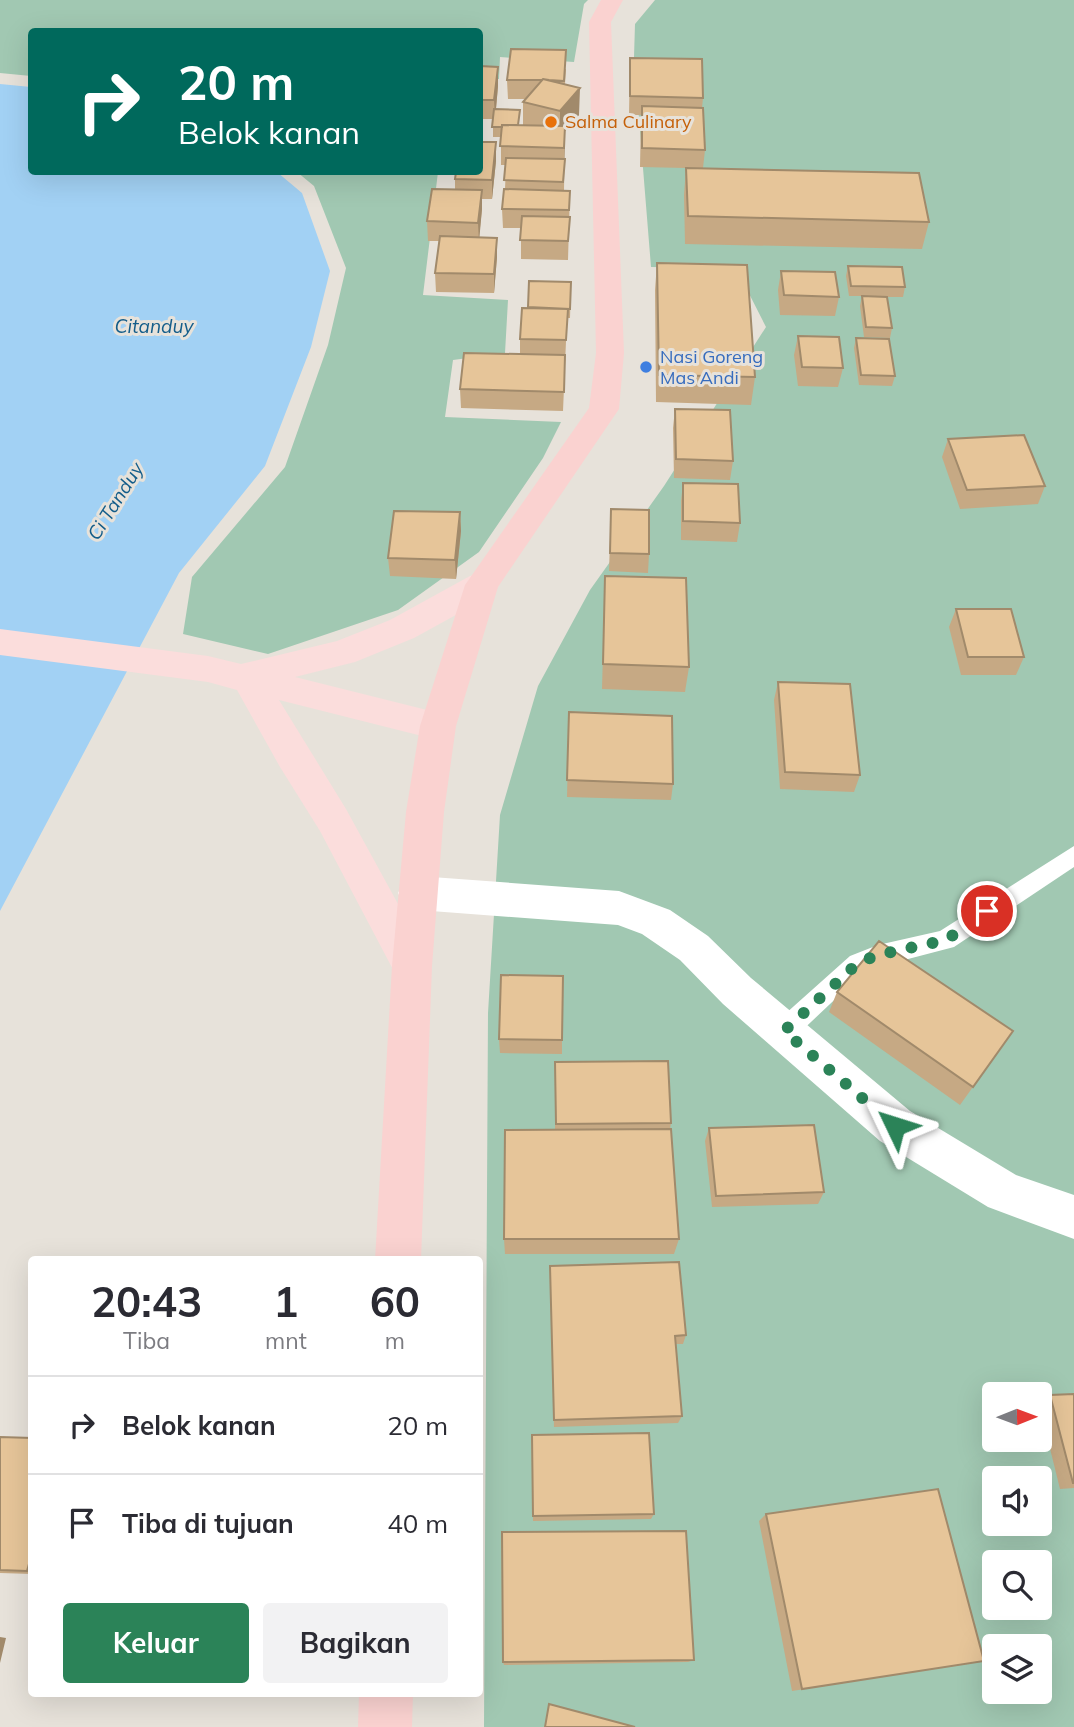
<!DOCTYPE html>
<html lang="id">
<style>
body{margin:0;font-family:Mulish,sans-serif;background:#f2f2f3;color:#2b2b33;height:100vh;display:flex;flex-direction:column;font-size:26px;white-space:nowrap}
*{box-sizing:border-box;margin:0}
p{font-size:23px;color:#7c7c81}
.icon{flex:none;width:38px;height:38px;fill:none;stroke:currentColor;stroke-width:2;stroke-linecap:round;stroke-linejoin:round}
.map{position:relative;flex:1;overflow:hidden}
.details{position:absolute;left:28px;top:1256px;width:455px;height:441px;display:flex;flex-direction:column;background:#fff;border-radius:7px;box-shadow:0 7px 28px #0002}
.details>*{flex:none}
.banner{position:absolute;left:28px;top:28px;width:455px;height:147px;border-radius:7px;box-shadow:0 7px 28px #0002;background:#00695c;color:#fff;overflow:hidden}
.needle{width:46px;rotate:89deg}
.fabs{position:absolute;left:982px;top:1382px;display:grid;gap:14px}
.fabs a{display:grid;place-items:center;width:70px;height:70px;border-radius:7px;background:#fff;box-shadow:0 7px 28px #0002;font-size:35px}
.pin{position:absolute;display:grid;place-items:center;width:60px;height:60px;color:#fff;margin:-30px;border:4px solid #fff;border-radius:50%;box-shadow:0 2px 7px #0007}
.me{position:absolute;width:77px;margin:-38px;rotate:311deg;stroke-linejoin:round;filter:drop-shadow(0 0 5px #0008)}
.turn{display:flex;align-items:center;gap:24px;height:147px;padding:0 35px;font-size:32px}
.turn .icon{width:91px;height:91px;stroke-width:2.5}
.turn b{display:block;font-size:49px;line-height:60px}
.eta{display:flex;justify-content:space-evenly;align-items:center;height:119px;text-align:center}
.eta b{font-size:42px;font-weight:700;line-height:49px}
.primary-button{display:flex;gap:14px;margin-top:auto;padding:14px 35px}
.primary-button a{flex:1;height:80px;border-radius:7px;background:#2b8358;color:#fff;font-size:28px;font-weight:700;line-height:80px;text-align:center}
.primary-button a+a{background:#f2f2f3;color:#2b2b33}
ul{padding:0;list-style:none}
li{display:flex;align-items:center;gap:21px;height:98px;padding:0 35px;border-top:2px solid #e1e1e2}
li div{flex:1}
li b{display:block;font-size:26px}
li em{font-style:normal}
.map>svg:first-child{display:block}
</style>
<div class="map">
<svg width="1074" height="1727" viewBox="0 0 1074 1727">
<rect width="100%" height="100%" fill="#e7e2da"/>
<path fill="#a1c8b2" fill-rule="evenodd" d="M0 0H588L584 4 574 62 500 57 499 79H480V32H32L31 76 0 73Z
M655 0H1074V1727H484L488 1013 500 815 538 686 590 590 664 486 766 327 736 268 651 267 634 57 635 24ZM994 1395H1040V1440H994ZM994 1479H1040V1524H994ZM994 1563H1040V1608H994ZM994 1647H1040V1692H994Z
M297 172H438L423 295 508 300 505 353 453 360 445 417 561 422 543 458 479 552 398 610 268 654 183 634 192 577 285 467 328 345 346 268 314 186Z"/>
<path fill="#a2d1f4" d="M0 84 31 87 32 172H277L302 193 330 271 311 347 265 466 179 573 0 911Z"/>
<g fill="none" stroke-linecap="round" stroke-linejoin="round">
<path fill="#fff" fill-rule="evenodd" d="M1074 846V867L954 947 866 970 793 1039 784 1042 775 1039 772 1031 775 1023 850 956 878 945 940 931Z"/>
<path fill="#fff" fill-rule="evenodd" d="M418 876 619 891 670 910 708 936 751 978 910 1111 1016 1175 1074 1195V1239L988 1207 880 1141 723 1004 680 960 642 934 618 925 418 910 404 905 398 893 404 881Z"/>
<path fill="#fbdddc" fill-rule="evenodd" d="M482 573 494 576 499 585 494 594 414 638 355 662 295 677 451 716 456 726 451 736 438 740 279 700 346 809 432 966 426 979 412 984 398 979 320 831 280 767 237 690 208 682 0 655V629L208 656 241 664 337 641 390 620 470 576Z"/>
<path fill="#fad2d0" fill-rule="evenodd" d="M601 0H623L611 22 624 353 619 409 498 587 456 726 444 812 432 966 421 1260H375L392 966 406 812 420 726 465 585 589 408 596 353 589 22Z
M359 1694H413L412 1727H358Z"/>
</g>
<path fill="#c6a984" d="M630 58 703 98 702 108 705 150 703 168 929 222 922 249 685 244 684 195 686 168 640 167 641 115H629Z
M480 66 498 86 496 109 519 125 523 126V102L526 99H508L507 80 566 69 565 84 579 115 565 131 564 190 570 191 568 260 521 259V228H503L502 209 505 189 506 165H501V137H493V119H480Z
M496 142V161L492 199H482V209L479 237 497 238V257L494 293 436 292 435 273 439 241H428L427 221 455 190V179Z
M657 263 755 377 751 405 656 402 655 290Z
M848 266 905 287 903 297H887L892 328 890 338 864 337 860 306 862 296H849L846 276Z
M781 271 839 297 835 316 780 315 778 290Z
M571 282 570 318H567L563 411 461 408 460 389 520 354V339L528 308Z
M798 336 843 368 838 387 798 386 794 355Z
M856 338 895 376 892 386 859 385 854 348Z
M675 409 733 461 730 480 674 478 673 428Z
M948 439 1045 486 1038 504 960 509 942 457Z
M683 483 740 523 737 542 681 540V501Z
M611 509 649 554 648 573 609 571Z
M460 512 461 531 456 579 390 576 388 558Z
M605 576 689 667 685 692 602 689Z
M956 609 1024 657 1016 675H961L949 627Z
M778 682 860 775 854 792 780 789 774 700Z
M569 712 673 784 671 800 567 797Z
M837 992 1013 1031 960 1105 829 1012Z
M499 1039 562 1040V1054L500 1053Z
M555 1062 671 1123 670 1129 679 1239 674 1254H505L504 1239 555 1129Z
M709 1128 824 1192 818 1204 712 1207 705 1141Z
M550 1266 686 1335 683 1344H676L682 1416 678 1423 554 1427Z
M1074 1394V1488L1060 1489 1040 1408V1402L1050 1395Z
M532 1435 654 1514 651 1519 533 1521Z
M0 1437 32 1438V1574L0 1573Z
M766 1514 984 1661 792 1691 759 1521Z
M694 1660 688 1662 504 1665 503 1662Z"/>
<path fill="#a18a6b" d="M498 67V86L495 119 494 100Z
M580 88 579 115 565 131 564 167V148L560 138V111Z
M496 142V161L492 199V180Z
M482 190V209L479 242 478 223Z
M497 238V257L494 293V274Z
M460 512 461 531 456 579 455 560Z
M32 1553V1572L27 1571Z
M0 1637 6 1638 0 1663Z"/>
<path fill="#e6c599" stroke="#a18a6b" stroke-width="2" d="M511 49 566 50 564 81 549 80 543 79 542 80H507Z
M630 58 702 59 703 98 630 96Z
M480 66 498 67 494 100H480Z
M543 79 580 88 560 111 523 102Z
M642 106 703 108 705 150 642 148Z
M494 109 520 110 518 125H502V127H492Z
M502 125 565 126 564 148 500 146Z
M480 142H496L492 180 455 179 456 172H480Z
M506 158 565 159 563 182 504 180Z
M686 168 919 173 929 222 688 216Z
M432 189 482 190 478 223 427 221Z
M504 189 570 191 569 210 502 209Z
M522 216 570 217 568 241 520 240Z
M440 236 497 238 494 274 435 273Z
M657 263 747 265 755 377 659 375Z
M848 266 902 267 905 287 851 286Z
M781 271 835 272 839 297 784 295Z
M529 281 571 282 570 309 528 307Z
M862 296 887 297 892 328 866 327Z
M522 308 568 309 566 340 520 339Z
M798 336 839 337 843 368 802 367Z
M856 338 889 339 895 376 861 375Z
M464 353 565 355 564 392 460 389Z
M675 409 730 410 733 461 676 459Z
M1024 435 1045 486 967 490 948 439Z
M683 483 738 484 740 523 683 521Z
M611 509 649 510V554L610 553Z
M394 511 460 512 455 560 388 558Z
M605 576 686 578 689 667 603 664Z
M956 609H1011L1024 657H968Z
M778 682 850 684 860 775 785 772Z
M569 712 672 716 673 784 567 780Z
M879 941 1013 1031 973 1087 837 992Z
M501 975 563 976 562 1040 499 1039Z
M668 1061 671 1123 556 1124 555 1062Z
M814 1125 824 1192 716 1196 709 1128Z
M671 1129 679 1239H504L505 1130Z
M679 1262 686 1335 675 1336 682 1416 554 1420 550 1266Z
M1074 1394V1483H1073L1050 1395Z
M649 1433 654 1514 533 1516 532 1435Z
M0 1437 32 1438V1553L27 1571 0 1570Z
M938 1489 984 1661 802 1689 766 1514Z
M686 1531 694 1660 503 1662 502 1532Z
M549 1704 635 1727H545Z"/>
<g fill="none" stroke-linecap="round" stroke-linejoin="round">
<path stroke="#2b8358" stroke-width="12" stroke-dasharray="0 21.6" d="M895 1126 784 1031 858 963 878 955 946 940 987 911"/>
</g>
<circle fill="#e8710a" stroke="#e7e2da" stroke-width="2.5" cx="551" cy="122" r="7"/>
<circle fill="#3f7fe0" stroke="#e7e2da" stroke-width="2.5" cx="646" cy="367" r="7"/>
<g text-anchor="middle" stroke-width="6" stroke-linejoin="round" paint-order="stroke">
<g font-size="18" fill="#c56008" stroke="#e7e2da" text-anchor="start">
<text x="565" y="128">Salma Culinary</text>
</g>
<g font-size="18" fill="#366cbe" stroke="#e7e2da" text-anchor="start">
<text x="660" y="363">Nasi Goreng<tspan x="660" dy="21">Mas Andi</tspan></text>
</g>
<g font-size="19" font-style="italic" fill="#135d8a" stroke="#e7e2da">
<text x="154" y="333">Citanduy</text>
<text transform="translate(115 501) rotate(-58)" y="7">Ci Tanduy</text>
</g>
</g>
</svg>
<div class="fabs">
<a><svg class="needle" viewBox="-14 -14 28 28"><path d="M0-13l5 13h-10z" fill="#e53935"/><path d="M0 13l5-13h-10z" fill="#7c7c81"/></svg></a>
<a><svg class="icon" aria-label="sound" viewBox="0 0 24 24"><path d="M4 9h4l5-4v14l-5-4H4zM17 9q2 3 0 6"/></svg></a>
<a><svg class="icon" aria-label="search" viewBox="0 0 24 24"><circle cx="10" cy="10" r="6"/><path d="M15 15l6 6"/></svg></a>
<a><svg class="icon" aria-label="layers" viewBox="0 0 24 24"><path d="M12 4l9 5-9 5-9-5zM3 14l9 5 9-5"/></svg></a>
</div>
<div class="pin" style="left:987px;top:911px;background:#d93025"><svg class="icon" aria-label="arrive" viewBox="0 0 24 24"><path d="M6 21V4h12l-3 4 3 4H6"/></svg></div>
<svg class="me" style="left:895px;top:1126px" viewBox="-20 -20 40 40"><path d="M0-17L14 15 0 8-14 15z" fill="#2b8358" stroke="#fff" stroke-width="4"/></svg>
<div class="banner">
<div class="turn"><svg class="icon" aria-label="right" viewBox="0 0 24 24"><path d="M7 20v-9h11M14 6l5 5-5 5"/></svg><div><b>20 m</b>Belok kanan</div></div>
</div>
<section class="details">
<div class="eta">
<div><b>20:43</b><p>Tiba</p></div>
<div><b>1</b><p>mnt</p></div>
<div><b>60</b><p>m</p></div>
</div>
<ul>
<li><svg class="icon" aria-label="right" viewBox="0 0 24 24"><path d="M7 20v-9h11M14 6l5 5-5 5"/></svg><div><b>Belok kanan</b></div><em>20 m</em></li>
<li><svg class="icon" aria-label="arrive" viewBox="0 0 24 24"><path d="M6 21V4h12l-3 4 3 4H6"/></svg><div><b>Tiba di tujuan</b></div><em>40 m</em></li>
</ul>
<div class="primary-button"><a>Keluar</a><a>Bagikan</a></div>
</section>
</div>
